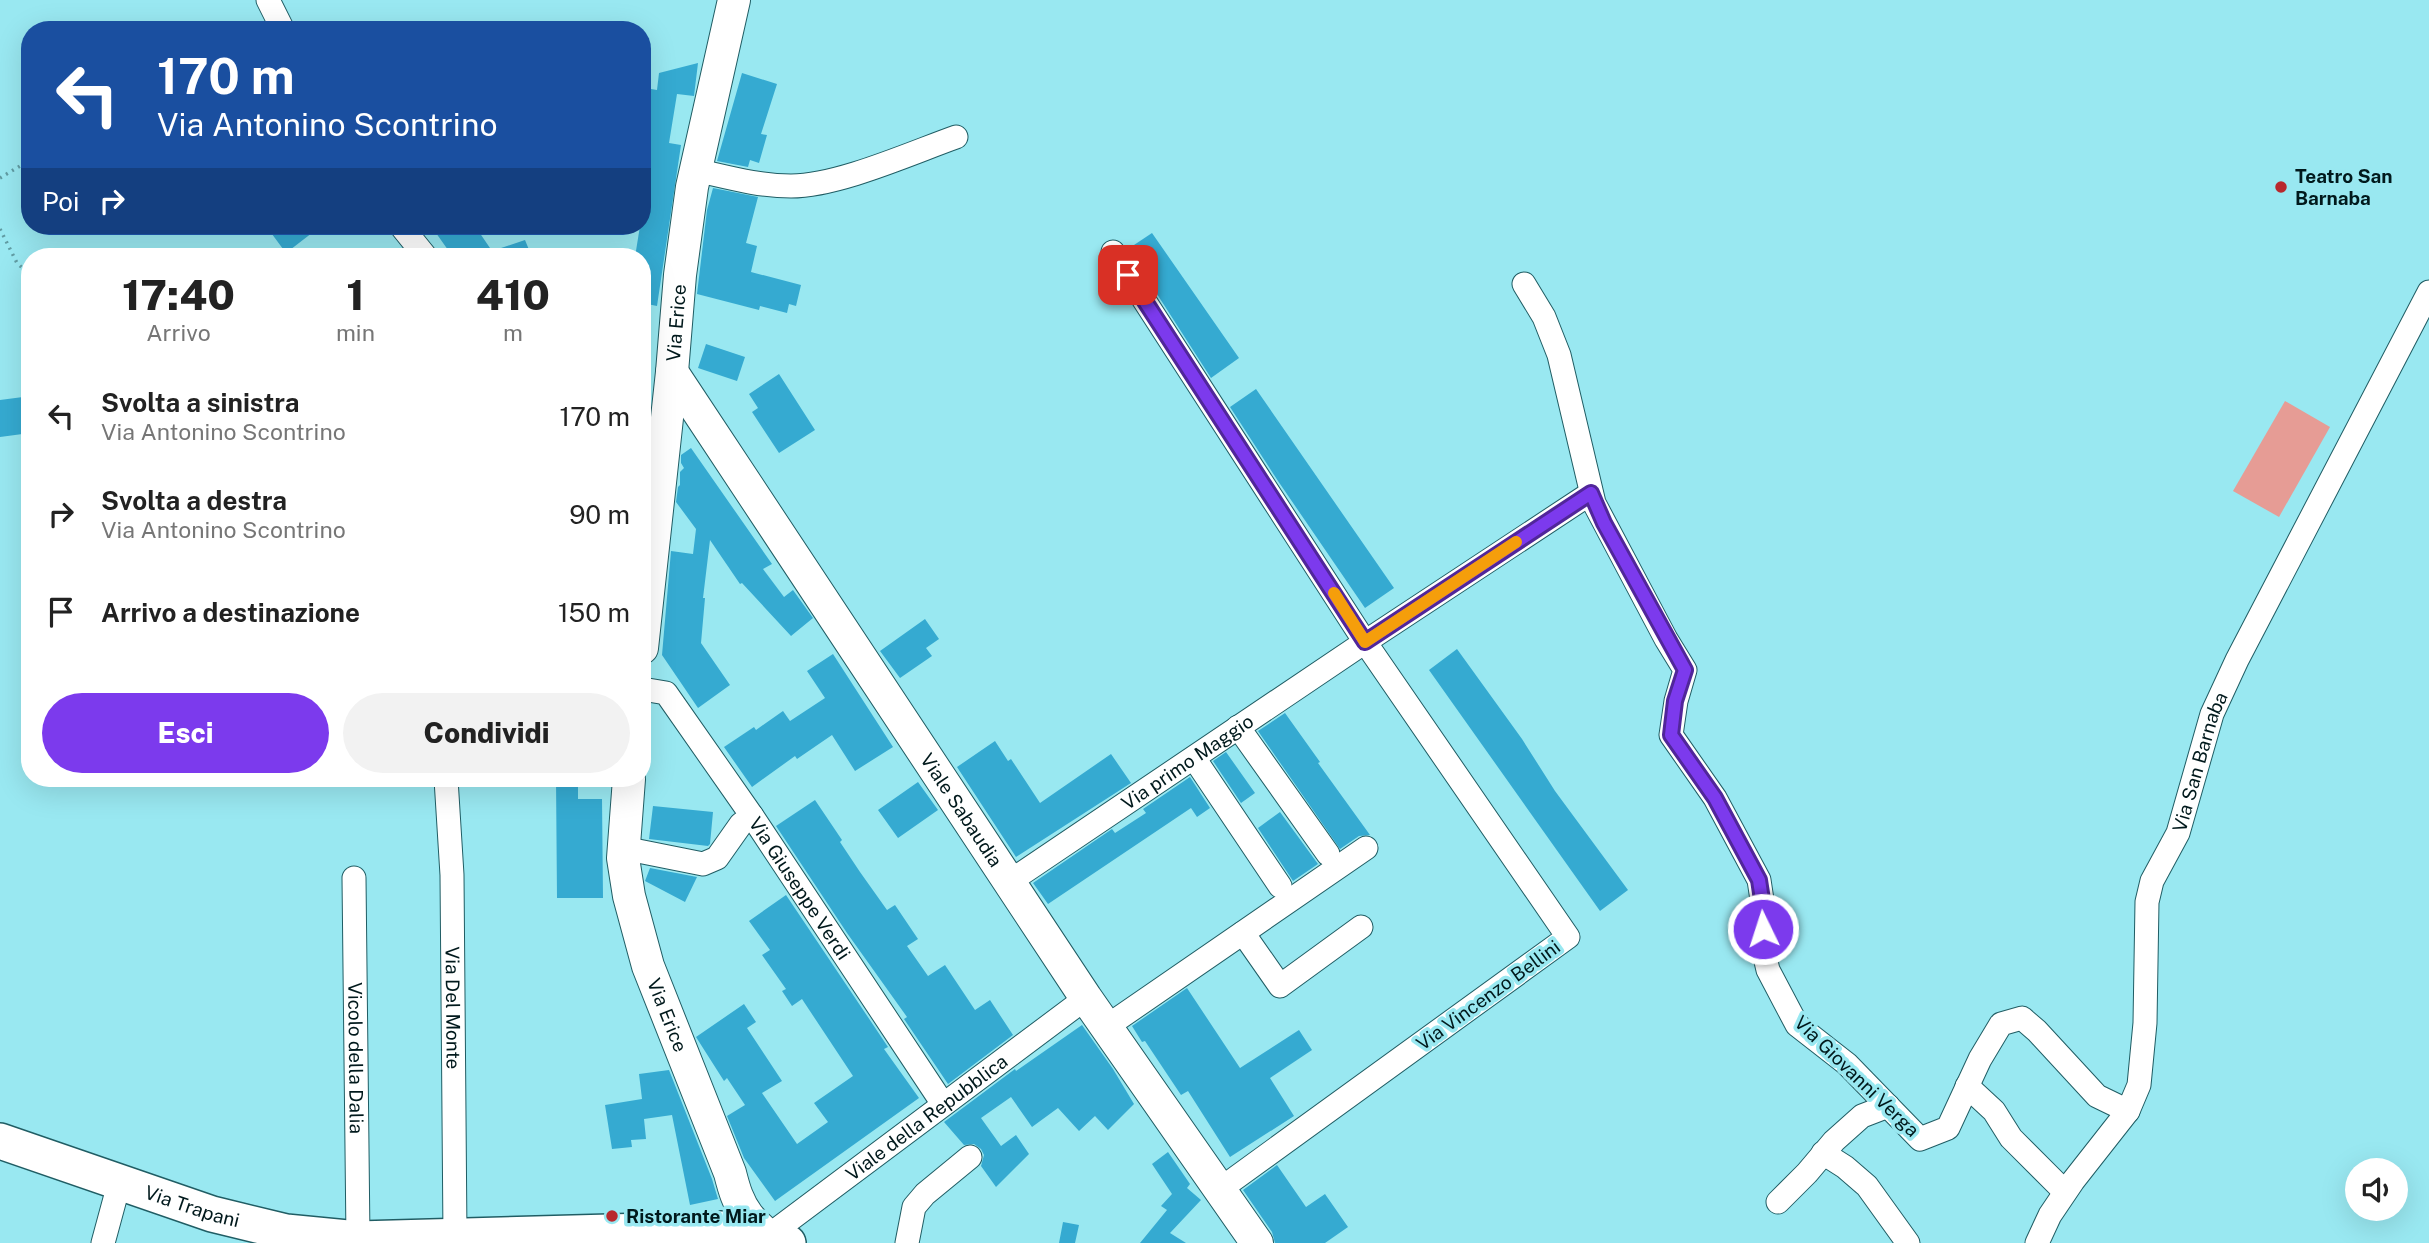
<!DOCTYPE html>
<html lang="it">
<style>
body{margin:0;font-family:"Public Sans",sans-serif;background:#f2f2f2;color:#222;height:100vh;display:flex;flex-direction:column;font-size:26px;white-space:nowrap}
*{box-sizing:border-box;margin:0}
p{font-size:23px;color:#767676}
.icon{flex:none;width:38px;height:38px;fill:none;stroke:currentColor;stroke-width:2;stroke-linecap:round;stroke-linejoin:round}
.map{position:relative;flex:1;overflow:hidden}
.panel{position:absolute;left:21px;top:248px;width:630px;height:539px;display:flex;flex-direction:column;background:#fff;border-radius:28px;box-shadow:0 7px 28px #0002}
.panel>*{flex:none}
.hud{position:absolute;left:21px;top:21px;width:630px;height:214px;border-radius:28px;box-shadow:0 7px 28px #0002;background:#1a4fa0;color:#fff;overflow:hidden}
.buttons{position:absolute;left:2345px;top:1158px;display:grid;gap:14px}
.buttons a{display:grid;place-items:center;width:63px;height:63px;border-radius:50%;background:#fff;box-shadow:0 7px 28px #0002;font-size:35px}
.pin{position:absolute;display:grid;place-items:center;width:60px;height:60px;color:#fff;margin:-30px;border-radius:14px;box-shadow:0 4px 10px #0006}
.me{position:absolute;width:77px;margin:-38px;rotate:356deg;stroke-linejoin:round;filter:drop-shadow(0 0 5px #0008)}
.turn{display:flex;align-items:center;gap:24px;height:147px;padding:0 21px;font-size:32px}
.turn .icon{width:91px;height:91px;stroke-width:2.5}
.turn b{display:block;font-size:49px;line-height:60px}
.then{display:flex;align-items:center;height:66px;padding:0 21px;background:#0003;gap:14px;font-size:26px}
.eta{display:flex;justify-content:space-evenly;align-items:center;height:119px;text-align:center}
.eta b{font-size:42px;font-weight:800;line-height:49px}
.action{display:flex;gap:14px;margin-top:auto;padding:14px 21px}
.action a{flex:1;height:80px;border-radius:42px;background:#7c3aed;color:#fff;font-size:28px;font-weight:800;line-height:80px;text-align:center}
.action a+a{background:#f2f2f2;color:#222}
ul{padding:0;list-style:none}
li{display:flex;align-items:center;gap:21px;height:98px;padding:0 21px}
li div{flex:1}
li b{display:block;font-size:26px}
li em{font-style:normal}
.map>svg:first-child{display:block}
</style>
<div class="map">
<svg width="2429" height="1243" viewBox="0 0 2429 1243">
<rect width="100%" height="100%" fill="#99e8f1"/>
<path fill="#e69c95" d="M2285 401 2330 427 2279 517 2233 491Z"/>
<path fill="#35aad1" d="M698 63 694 96 677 94 669 143 681 145 657 306 642 303V257H635L640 226H642L647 178 642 177V105L648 106 651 89 657 90 659 73Z
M742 73 777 84 761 134 767 135 759 163 750 160 748 167 717 161Z
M713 188 758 197 746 243 757 246 751 272 801 285 796 306 789 304 787 313 760 306 759 310 697 294 707 210Z
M266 226H321L286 253Z
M447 226H475L492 251 525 240 532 257H453L436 233Z
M1152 233 1239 358 1211 378 1128 249Z
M706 344 745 357 737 381 698 368Z
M779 374 815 430 779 453 752 412 758 408 749 394Z
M1256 389 1394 588 1365 608 1278 481 1230 407Z
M23 397 30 416V433L0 437V400Z
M691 448 772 564 763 569 784 597 793 590 813 618 791 636 742 583 740 584 710 540 703 598H705L701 643 730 685 698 708 662 655 671 551 693 554 696 529 676 502 678 487 680 485V472L684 468 681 463V455Z
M925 619 939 639 926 648 932 656 900 678 880 651Z
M1457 649 1522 739 1555 791 1628 890 1600 911 1429 670Z
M833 654 893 747 855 771 832 735 797 759 795 756 752 787 724 747 754 727 756 730 783 711 790 721 825 698 807 671Z
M1285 713 1320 762 1318 763 1370 835 1359 836 1340 849 1258 731Z
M995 741 1008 761 1011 759 1040 803 1111 754 1131 783 1016 857 957 767Z
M1226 752 1255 793 1241 803 1213 761Z
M1190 777 1210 808 1197 817 1191 808 1048 904 1033 883 1112 829 1115 833 1146 813 1143 809Z
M556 779H578V799H602L603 898H557Z
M918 782 938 810 898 838 878 810Z
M815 800 842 840 840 842 860 872 887 910 895 905 918 939 907 946 928 976 945 965 975 1010 990 1000 1013 1035 948 1084 904 1019 907 1017 847 933 776 826Z
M653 806 713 812 710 844 708 846 649 839Z
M1280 812 1318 864 1293 881 1258 828Z
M650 868 697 877 685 902 645 881Z
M786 895 888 1047 884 1049 919 1098 775 1201 744 1158 727 1116 745 1105 727 1078 724 1081 696 1037 744 1004 756 1022 747 1028 782 1081 762 1093 797 1144 828 1122 814 1103 853 1076 802 999 792 1006 782 991 786 989 762 955 770 950 749 921Z
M1187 988 1240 1068 1299 1030 1312 1050 1270 1078 1294 1116 1230 1157 1188 1091 1181 1095 1145 1041 1142 1042 1132 1026Z
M1082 1025 1113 1069 1134 1104 1108 1130 1095 1116 1079 1131 1058 1108 1032 1127 1011 1097 981 1118 1001 1146 1016 1135 1029 1154 996 1187 981 1166 984 1155 981 1149 974 1144 964 1145 944 1122 1015 1069 1016 1071Z
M669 1070 712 1179 718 1199 690 1205 672 1115 644 1119 646 1139 631 1140 632 1147 612 1149 605 1105 642 1099 639 1074Z
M1168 1152 1190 1184 1187 1188 1201 1200 1170 1233 1186 1243H1140L1167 1210 1161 1206 1172 1194 1152 1164Z
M1277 1165 1306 1207 1325 1194 1348 1227 1325 1243H1275L1272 1232 1243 1190Z
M1063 1222 1079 1225 1075 1243H1059Z"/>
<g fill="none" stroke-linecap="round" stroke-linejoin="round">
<g stroke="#205d64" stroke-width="25">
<g id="street">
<path d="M268 0 283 30"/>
<path d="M695 170C727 177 758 186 791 186 838 186 911 153 956 137"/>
<path d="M401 226 426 257"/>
<path d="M1113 252 1365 642 1568 937 1219 1190"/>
<path d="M1524 284 1544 317 1559 355 1594 503 1666 639 1685 670 1676 701 1671 735 1715 798 1759 880 1764 913 1762 944 1768 970 1797 1025 1847 1064 1920 1139 1948 1128 1980 1059 2001 1024 2022 1018 2037 1031 2097 1096 2128 1111"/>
<path id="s1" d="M642 689 666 693 752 816 943 1104"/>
<path d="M1238 727 1328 854"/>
<path d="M1194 758 1280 886"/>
<path id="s2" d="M446 779 452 875 455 1237"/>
<path d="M623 848 703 864 717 858 741 824 752 816"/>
<path id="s3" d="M354 878 358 1239"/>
<path id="s4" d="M1009 882 1365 642 1591 493"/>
<path d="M1243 933 1280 986 1361 927"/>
<path d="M1106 1027 1366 848"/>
<path d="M1967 1086 1994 1111 2011 1138 2065 1192"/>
<path d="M1823 1153 1845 1167 1867 1186 1908 1243"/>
<path d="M1778 1202 1807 1173 1834 1141 1862 1116 1888 1106"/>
<path id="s5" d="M768 1236 1086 998"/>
<path d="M103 1243 119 1184"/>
<path d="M907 1243 914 1207 925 1194 970 1157"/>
<path id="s6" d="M2037 1243 2050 1215 2073 1181 2128 1111 2139 1085 2145 1023 2147 902 2152 881 2178 833 2212 714 2237 660 2429 292"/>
</g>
</g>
<g stroke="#205d64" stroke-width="34">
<g id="secondary">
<path id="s7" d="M672 372 1086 998 1257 1243"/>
<path id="s8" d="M642 648 672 372 680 275 692 187 734 0"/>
<path id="s9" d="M629 779 623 858 629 896 648 966 730 1173C734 1189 738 1203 748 1216 755 1226 767 1231 769 1243"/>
</g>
</g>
<g stroke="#205d64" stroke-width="38">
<g id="primary">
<path id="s10" d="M0 1141 212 1214 286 1232 358 1239 720 1229 748 1231 788 1243"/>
</g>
</g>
<path stroke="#619ca3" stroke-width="3.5" stroke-dasharray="2 5" stroke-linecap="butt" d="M0 178 30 160
M0 229 17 263 30 275"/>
<use href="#street" stroke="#fff" stroke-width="23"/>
<use href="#secondary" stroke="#fff" stroke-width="32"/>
<use href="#primary" stroke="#fff" stroke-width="35"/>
</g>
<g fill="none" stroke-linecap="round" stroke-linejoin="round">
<g stroke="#51269a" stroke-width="18">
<path id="route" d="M1128 275 1365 642 1591 493 1604 523 1685 670 1675 701 1671 735 1715 798 1759 880 1764 913 1763 929"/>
</g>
<use href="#route" stroke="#7c3aed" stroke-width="12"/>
<path stroke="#f59e0b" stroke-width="12" d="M1334 593 1365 642 1516 542"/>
</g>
<g fill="#b8282d" stroke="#99e8f1" stroke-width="2.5">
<circle cx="2281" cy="187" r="7"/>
<circle cx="612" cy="1216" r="7"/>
</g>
<g text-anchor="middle" stroke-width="7" stroke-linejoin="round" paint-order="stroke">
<g font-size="19" font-weight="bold" fill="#01191c" stroke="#99e8f1" text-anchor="start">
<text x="2295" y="183">Teatro San<tspan x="2295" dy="22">Barnaba</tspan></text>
<text x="626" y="1223">Ristorante Miar</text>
</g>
<g font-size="19" fill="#01191c" stroke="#99e8f1">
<text dy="7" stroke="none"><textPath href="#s8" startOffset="327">Via Erice</textPath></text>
<text dy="7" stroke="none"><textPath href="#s4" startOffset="215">Via primo Maggio</textPath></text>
<text dy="7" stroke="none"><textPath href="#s6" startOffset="523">Via San Barnaba</textPath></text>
<text dy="7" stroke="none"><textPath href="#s7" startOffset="525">Viale Sabaudia</textPath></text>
<text dy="7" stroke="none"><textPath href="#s1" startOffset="261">Via Giuseppe Verdi</textPath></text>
<text transform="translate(1488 995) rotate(-36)" y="7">Via Vincenzo Bellini</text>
<text dy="7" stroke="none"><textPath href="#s2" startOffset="229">Via Del Monte</textPath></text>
<text dy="7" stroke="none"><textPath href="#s9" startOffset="243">Via Erice</textPath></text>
<text dy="7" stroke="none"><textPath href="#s3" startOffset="180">Vicolo della Dalia</textPath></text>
<text transform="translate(1857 1076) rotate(44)" y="7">Via Giovanni Verga</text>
<text dy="7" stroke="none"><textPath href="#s5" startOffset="198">Viale della Repubblica</textPath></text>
<text dy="7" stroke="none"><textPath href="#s10" startOffset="203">Via Trapani</textPath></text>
</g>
</g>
</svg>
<div class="buttons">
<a><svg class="icon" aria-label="sound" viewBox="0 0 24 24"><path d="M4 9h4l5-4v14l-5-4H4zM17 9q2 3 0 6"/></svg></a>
</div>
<div class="pin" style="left:1128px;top:275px;background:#d93025"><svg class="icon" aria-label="arrive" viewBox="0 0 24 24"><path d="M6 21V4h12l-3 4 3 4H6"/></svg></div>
<svg class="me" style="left:1763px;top:929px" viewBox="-20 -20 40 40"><circle r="17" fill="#7c3aed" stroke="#fff" stroke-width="3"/><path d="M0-11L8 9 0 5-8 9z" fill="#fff"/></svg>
<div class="hud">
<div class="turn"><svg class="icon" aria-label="left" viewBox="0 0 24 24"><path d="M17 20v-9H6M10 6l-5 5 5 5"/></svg><div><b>170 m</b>Via Antonino Scontrino</div></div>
<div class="then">Poi<svg class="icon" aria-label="right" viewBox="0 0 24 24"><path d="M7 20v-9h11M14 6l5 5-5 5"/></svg></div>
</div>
<section class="panel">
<div class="eta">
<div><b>17:40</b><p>Arrivo</p></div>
<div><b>1</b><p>min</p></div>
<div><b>410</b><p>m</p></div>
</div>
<ul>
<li><svg class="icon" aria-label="left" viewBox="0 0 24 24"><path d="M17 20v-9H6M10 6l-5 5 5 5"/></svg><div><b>Svolta a sinistra</b><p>Via Antonino Scontrino</p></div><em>170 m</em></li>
<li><svg class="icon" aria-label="right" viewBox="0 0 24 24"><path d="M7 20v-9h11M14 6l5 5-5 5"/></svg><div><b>Svolta a destra</b><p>Via Antonino Scontrino</p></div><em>90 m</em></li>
<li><svg class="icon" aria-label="arrive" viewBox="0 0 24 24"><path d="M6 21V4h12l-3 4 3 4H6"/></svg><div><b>Arrivo a destinazione</b></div><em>150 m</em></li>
</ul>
<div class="action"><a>Esci</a><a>Condividi</a></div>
</section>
</div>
